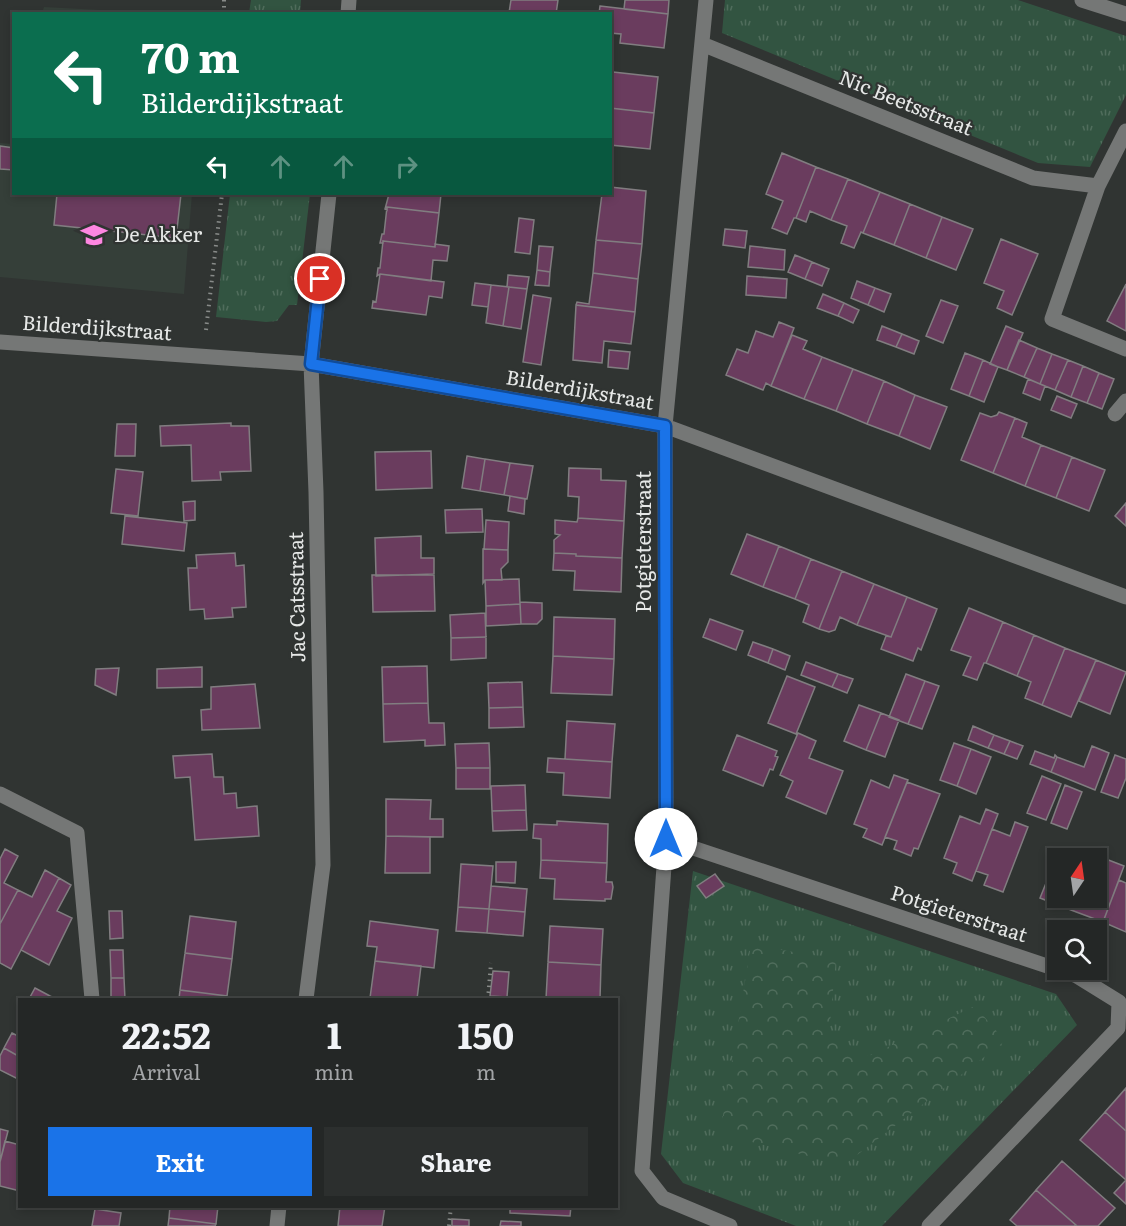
<!DOCTYPE html>
<style>
body{margin:0;font-family:Literata,serif;background:#2c2f2e;color:#f1f3f6;height:100vh;display:flex;flex-direction:column;font-size:22px;white-space:nowrap}
*{box-sizing:border-box;margin:0}
p{font-size:20px;color:#a3a5a7}
.icon{flex:none;width:33px;height:33px;fill:none;stroke:currentColor;stroke-width:2;stroke-linecap:round;stroke-linejoin:round}
.map{position:relative;flex:1;overflow:hidden}
.details{position:absolute;left:18px;top:998px;width:600px;height:210px;display:flex;flex-direction:column;background:#242726;border-radius:0px;box-shadow:0 3px 9px #0003,0 0 0 2px #414443}
.details>*{flex:none}
.top-card{position:absolute;left:12px;top:12px;width:600px;height:183px;border-radius:0px;box-shadow:0 3px 9px #0003,0 0 0 2px #414443;background:#0b6e4f;color:#fff;overflow:hidden}
.needle{width:39px;rotate:13deg}
.fabs{position:absolute;left:1047px;top:848px;display:grid;gap:12px}
.fabs a{display:grid;place-items:center;width:60px;height:60px;border-radius:0px;background:#242726;box-shadow:0 3px 9px #0003,0 0 0 2px #414443;font-size:30px}
.pin{position:absolute;display:grid;place-items:center;width:51px;height:51px;color:#fff;margin:-26px;border:3px solid #fff;border-radius:50%;box-shadow:0 2px 6px #0007}
.me{position:absolute;width:66px;margin:-33px;rotate:0deg;stroke-linejoin:round;filter:drop-shadow(0 0 4px #0008)}
.turn{display:flex;align-items:center;gap:21px;height:126px;padding:0 30px;font-size:27px}
.turn .icon{width:78px;height:78px;stroke-width:2.5}
.turn b{display:block;font-size:42px;line-height:51px}
.lanes{display:flex;align-items:center;height:57px;padding:0 30px;background:#0003;justify-content:center;gap:30px;direction:ltr}
.lanes .off{opacity:.35}
.eta{display:flex;justify-content:space-evenly;align-items:center;height:102px;text-align:center}
.eta b{font-size:36px;font-weight:700;line-height:42px}
.button{display:flex;gap:12px;margin-top:auto;padding:12px 30px}
.button a{flex:1;height:69px;border-radius:0px;background:#1a73e8;color:#fff;font-size:24px;font-weight:700;line-height:69px;text-align:center}
.button a+a{background:#2c2f2e;color:#f1f3f6}
.map>svg:first-child{display:block}
</style>
<div class="map">
<svg width="1126" height="1226" viewBox="0 0 1126 1226">
<defs>
<pattern id="grass-tufts" width="24" height="20" patternUnits="userSpaceOnUse" patternTransform="scale(1.5)"><rect width="24" height="20" fill="#325441"/><path d="M3 7l-1-3M5 7V3M7 7l1-3M15 17l-1-3M17 17v-4M19 17l1-3" fill="none" stroke="#506d5c"/></pattern>
<pattern id="park-crowns" width="20" height="18" patternUnits="userSpaceOnUse" patternTransform="scale(1.5)"><rect width="20" height="18" fill="#325441"/><path d="M2 6a3 3 0 1 1 6 0M12 15a3 3 0 1 1 6 0" fill="none" stroke="#506d5c"/></pattern>
</defs>
<rect width="100%" height="100%" fill="#303432"/>
<path fill="#353f39" d="M44 7 158 13H42Z
M13 139 14 194H192L184 294 0 277V143L12 144Z"/>
<path fill="url(#grass-tufts)" d="M251 0H301L300 13H249Z
M725 0H1018L1126 36V95L1090 167 1038 163 722 33Z
M230 194H310L297 305H289L277 321 266 322 216 317Z
M693 871 1056 994 1077 1025 882 1226H796L683 1183 661 1154Z"/>
<path fill="url(#park-crowns)" d="M751 945 836 959 829 1034 869 1056 975 1006 1005 1041 844 1165 720 1134Z"/>
<path fill="#6a3c5e" stroke="#817d80" stroke-width="1.5" d="M511 0H558L556 14 509 13Z
M625 0H669L668 14 624 9Z
M600 6 668 14 664 48 620 43 621 34 610 33V14H599Z
M613 72 658 77 654 113 610 108Z
M610 108 654 113 650 149 610 145Z
M0 146 14 148V170L0 169Z
M782 153 816 167 796 218H794L787 234 772 228 783 201 766 194Z
M816 167 848 179 831 220 810 211 806 222 796 218Z
M848 179 880 192 863 233 861 232 854 248 841 243 847 226 831 220Z
M610 187 646 191 642 244 596 240 602 194H610Z
M880 192 910 204 894 245 863 233Z
M57 194H181L176 238 54 225Z
M389 194H441L439 213 387 207V210L385 209Z
M910 204 942 217 926 258 894 245Z
M387 207 439 213 435 247 383 241V243H380L382 234H384Z
M942 217 973 229 956 270 926 258Z
M519 218 534 220 530 254 515 252Z
M725 229 747 231 745 248 723 245Z
M1001 239 1038 254 1012 315 997 308 1004 291 984 283Z
M596 240 642 244 638 279 593 273Z
M383 241 435 247V244L449 246 447 261 433 260 431 281 380 274 377 276 378 268H380Z
M539 246 553 247 550 272 537 270Z
M750 246 785 250 784 270 748 267Z
M795 255 812 262 805 279 788 272Z
M812 262 829 269 822 286 805 279Z
M537 270 550 272 549 286 535 285Z
M593 273 638 279 635 312 576 305 577 302 589 304Z
M380 274 444 282 442 298 429 296 426 315 372 308 373 301 376 302Z
M508 275 529 277 527 289 507 287Z
M747 276 787 279 786 298 746 295Z
M857 281 875 288 868 305 851 298Z
M475 283 491 285 488 307 472 305Z
M1126 284V331L1107 321Z
M491 285 509 287 503 326 486 323Z
M509 287 527 289 521 329 503 326Z
M875 288 891 294 884 312 868 305Z
M823 294 844 303 838 316 817 308Z
M533 295 551 298 541 365 523 362Z
M941 300 958 306 943 343 926 336Z
M844 303 859 310 853 323 838 316Z
M576 305 635 312 631 344 604 341 602 363 573 360Z
M779 322 794 328 771 386 766 383 763 390 726 375 737 349 748 353 756 331 773 337Z
M882 326 902 334 896 347 877 340Z
M1006 326 1023 333 1007 370 990 364Z
M902 334 919 341 914 354 896 347Z
M792 335 807 341 803 349 822 357 804 399 771 386Z
M1019 340 1037 348 1024 377 1007 370Z
M1037 348 1052 354 1040 384 1024 377Z
M609 350 630 352 628 369 608 367Z
M965 353 983 360 969 396 951 389Z
M1052 354 1068 360 1055 390 1040 384Z
M822 357 853 369 836 411 804 399Z
M983 360 998 367 984 402 969 396Z
M1068 360 1083 366 1071 397 1055 390Z
M1083 366 1099 373 1087 403 1071 397Z
M853 369 884 381 867 424 836 411Z
M1099 373 1114 379 1102 409 1087 403Z
M1028 379 1045 386 1040 400 1023 393Z
M884 381 915 395 899 436 867 424Z
M915 395 947 407 930 449 899 436Z
M1057 396 1077 404 1071 418 1051 410Z
M999 412 1015 418 993 473 961 460 980 413 991 417 997 415Z
M1015 418 1027 423 1022 437 1041 445 1025 486 993 473Z
M231 423V426H249L251 471 220 472 221 480 192 481 191 445 161 446 160 426Z
M117 424H136L135 456H115Z
M1041 445 1072 457 1056 498 1025 486Z
M431 451 432 488 376 490 375 452Z
M467 456 485 459 480 491 462 488Z
M1072 457 1105 470 1089 511 1056 498Z
M485 459 510 463 504 495 480 491Z
M510 463 533 466 527 499 504 495Z
M569 468 601 469V480L626 481 624 521 578 518 579 497 568 496Z
M116 469 143 472 138 516 111 513Z
M510 496 525 499 524 514 508 511Z
M195 501V520L184 521 183 502Z
M1126 503V526L1115 516Z
M482 509 483 532 446 533 445 510Z
M125 516 187 523 184 551 122 544Z
M578 518 624 521 622 558 576 556V554L554 553V540L560 535 555 534V520L577 522Z
M486 520 509 522 508 550 484 549Z
M747 534 779 546 763 587 731 574Z
M421 536V558H434V574L376 576 375 538Z
M779 546 811 559 795 599 763 587Z
M483 549 508 550V562L501 569 502 580H485L483 583Z
M235 553 236 566 244 565 246 607 232 608 233 617 205 619 204 609 190 610 188 568H197L196 555Z
M554 553 576 554V556L622 558 621 592 574 590 575 571 553 570Z
M811 559 842 571 819 629 803 622 809 605 795 599Z
M842 571 874 584 857 625 840 617 835 630 829 632 819 629Z
M372 575H434L435 611 373 612Z
M519 579 520 604 486 606 485 580Z
M874 584 907 597 891 637 857 625Z
M907 597 937 609 921 650 918 648 913 661 881 649 886 636 891 637Z
M520 602 542 603V619L537 624H521Z
M520 604 521 624 486 626V606Z
M969 608 1003 622 986 663H984L977 680 963 675 971 657 951 650Z
M485 613 486 637 451 638 450 615Z
M554 617 615 619 614 659 553 656Z
M710 619 743 631 736 650 703 637Z
M1003 622 1034 635 1017 676 986 663Z
M1034 635 1065 648 1042 705 1025 698 1031 682 1017 676Z
M486 637V658L451 660V638Z
M753 642 773 649 768 663 748 655Z
M1065 648 1096 660 1071 717 1042 705Z
M773 649 790 656 785 670 768 663Z
M553 656 614 659 612 695 551 693Z
M1096 660 1126 672 1110 714 1079 701Z
M806 662 838 674 832 687 801 675Z
M427 666 428 703 383 704 382 667Z
M202 667V687L157 688V669Z
M119 668 116 695 95 685 96 669Z
M838 674 853 679 847 693 832 687Z
M906 674 925 681 908 724 889 717Z
M787 676 815 687 796 734 768 723Z
M925 681 939 686 922 729 908 724Z
M522 682 523 707 489 708 488 683Z
M255 684 260 728 202 730 201 710 211 709V687Z
M428 703 429 723H444L445 745 425 746V740L384 742 383 704Z
M859 705 881 713 866 750 844 741Z
M523 707 524 727 489 728V708Z
M881 713 899 720 885 757 866 750Z
M567 721 615 724 612 762 565 759Z
M973 726 994 735 988 748 968 740Z
M798 733 816 741 809 758 843 771 826 814 786 797 793 781 780 775Z
M737 735 777 751 775 756 778 757 773 770 770 769 763 786 723 770Z
M994 735 1010 741 1004 754 988 748Z
M1010 741 1023 746 1017 759 1004 754Z
M489 743 490 768H456L455 744Z
M954 743 971 749 957 786 940 780Z
M1092 746 1109 753 1095 790 1051 772 1057 757 1084 767Z
M971 749 991 757 976 794 957 786Z
M1035 751 1054 758 1055 755 1057 757 1051 772 1030 764Z
M212 754 214 777H223L224 794 236 793 237 808 257 806 259 836 195 840 190 777 175 778 173 756Z
M1115 755 1126 759V778L1118 798 1101 792Z
M548 758 612 762 610 798 563 795 564 773 547 772Z
M456 768H490V789H456Z
M894 775 908 780 882 845 863 837 867 829 854 824 871 780 889 788Z
M1042 776 1061 784 1046 820 1027 813Z
M907 782 940 794 918 849 914 848 911 856 894 849 897 841 885 837Z
M525 785 526 810 492 811 491 786Z
M1065 785 1082 792 1067 829 1051 823Z
M386 799 431 800 430 819H443V837L386 836Z
M986 809 998 814 972 881 953 873 957 863 944 858 960 816 980 824Z
M526 810 527 830 493 831 492 811Z
M557 821 608 824 607 863 541 860V839L533 838 534 824 557 825Z
M1015 822 1028 827 1003 892 984 885 988 875 976 871 992 829 1010 836Z
M386 836 430 837V873H385Z
M5 849 18 856 4 883 18 890 0 924V859Z
M1093 854 1124 866 1103 922 1071 910 1076 897H1096V858H1092Z
M1057 856 1062 858H1058V897H1076L1071 910 1040 898Z
M541 860 607 863 606 882H612L613 887 611 899H605V901L554 899 555 879 540 878Z
M496 862H516L515 883 496 882Z
M461 864 493 866 489 909 458 907Z
M45 870 59 878 11 969 0 963V924L18 890 32 897Z
M715 874 724 886 706 898 697 886Z
M59 878 71 885 57 911 72 918 49 965 21 950Z
M1119 880 1126 883V932L1103 922Z
M491 886 527 889 525 912 489 909Z
M458 907 489 909 487 933 456 931Z
M489 909 525 912 523 936 487 933Z
M109 911H122L123 938 110 939Z
M190 916 236 922 232 959 185 953Z
M370 921 438 930 434 968 375 961 377 947 367 946Z
M550 926 603 929 601 965 548 962Z
M110 950H123L124 978H111Z
M185 953 232 959 227 996 180 990Z
M375 961 421 966 417 999 370 998Z
M548 962 601 965 600 999H546Z
M493 971 509 972 507 997 490 996Z
M111 978H124L125 999H111Z
M35 988 50 996 56 999H29Z
M180 990 227 996V999H179Z
M12 1033 20 1037V1057L4 1048Z
M4 1048 20 1057V1080L0 1070V1056Z
M1126 1088V1131L1105 1112Z
M1105 1112 1126 1131V1204L1114 1193 1126 1180 1080 1140Z
M0 1129 8 1131 0 1162Z
M5 1141 20 1145V1191L0 1186V1162Z
M1062 1161 1115 1208 1098 1226H1077L1036 1190Z
M1036 1190 1076 1225 1074 1226H1017L1010 1220Z
M170 1206H218L216 1224 169 1218Z
M340 1206H385L382 1226H338Z
M510 1206H571L570 1216 510 1213Z
M95 1209 121 1213 119 1226H92Z
M169 1218 216 1224 215 1226H168Z
M452 1219 469 1220V1226H452Z
M501 1221 521 1222V1226H500Z"/>
<g fill="none" stroke-linecap="round" stroke-linejoin="round">
<path stroke="#888b89" stroke-width="4" stroke-dasharray="1.5 4.5" stroke-linecap="butt" d="M224 0V14
M206 330 222 194
M488 999 491 963
M449 1226 451 1206"/>
<path stroke="#757776" stroke-width="15" d="M706 0 665 426 666 839 642 1171 663 1198 730 1226
M1082 0 1126 14
M348 14 349 0
M702 44 1033 178 1098 186
M1126 131 1098 186 1052 319 1126 349
M0 342 311 364 665 426 1126 597
M1115 414 1126 401
M0 794 77 833 92 999
M666 839 1077 976 1119 1002 1118 1028 929 1226
M306 999 323 865 316 492 311 364 329 194
M277 1226 279 1206"/>
</g>
<g fill="none" stroke-linecap="round" stroke-linejoin="round">
<g stroke="#114b97" stroke-width="15">
<path id="route" d="M320 279 311 364 665 426 666 839"/>
</g>
<use href="#route" stroke="#1a73e8" stroke-width="10"/>
</g>
<defs>
<g id="school-bare" transform="scale(2.07)"><path d="M0-5L7-2L0 1L-7-2ZM-4 1L0 2.5L4 1V4Q0 6-4 4Z" fill="#fe86e1" stroke="#303432" stroke-width="2.5" paint-order="stroke"/></g>
</defs>
<g fill-rule="evenodd">
<use href="#school-bare" x="94" y="235"/>
</g>
<g text-anchor="middle" stroke-width="4.5" stroke-linejoin="round" paint-order="stroke">
<g font-size="20" fill="#e6e8e7" stroke="#303432">
<text transform="translate(906 103) rotate(22)" y="7">Nic Beetsstraat</text>
<text transform="translate(97 328) rotate(4)" y="7">Bilderdijkstraat</text>
<text transform="translate(580 390) rotate(10)" y="7">Bilderdijkstraat</text>
<text transform="translate(644 542) rotate(-90)" y="7">Potgieterstraat</text>
<text transform="translate(297 597) rotate(-91)" y="7">Jac Catsstraat</text>
<text transform="translate(959 914) rotate(18)" y="7">Potgieterstraat</text>
</g>
<g font-size="20" fill="#e6e8e7" stroke="#303432" text-anchor="start">
<text x="114" y="242">De Akker</text>
</g>
</g>
</svg>
<div class="fabs">
<a><svg class="needle" viewBox="-14 -14 28 28"><path d="M0-13l5 13h-10z" fill="#e53935"/><path d="M0 13l5-13h-10z" fill="#a3a5a7"/></svg></a>
<a><svg class="icon" aria-label="search" viewBox="0 0 24 24"><circle cx="10" cy="10" r="6"/><path d="M15 15l6 6"/></svg></a>
</div>
<div class="pin" style="left:320px;top:279px;background:#d93025"><svg class="icon" aria-label="arrive" viewBox="0 0 24 24"><path d="M6 21V4h12l-3 4 3 4H6"/></svg></div>
<svg class="me" style="left:666px;top:839px" viewBox="-20 -20 40 40"><circle r="19" fill="#fff"/><path d="M0-13L10 11 0 6-10 11z" fill="#1a73e8"/></svg>
<div class="top-card">
<div class="turn"><svg class="icon" aria-label="left" viewBox="0 0 24 24"><path d="M17 20v-9H6M10 6l-5 5 5 5"/></svg><div><b>70 m</b>Bilderdijkstraat</div></div>
<div class="lanes"><svg class="icon" aria-label="left" viewBox="0 0 24 24"><path d="M17 20v-9H6M10 6l-5 5 5 5"/></svg><svg class="icon off" aria-label="ahead" viewBox="0 0 24 24"><path d="M12 20V5M6 11l6-6 6 6"/></svg><svg class="icon off" aria-label="ahead" viewBox="0 0 24 24"><path d="M12 20V5M6 11l6-6 6 6"/></svg><svg class="icon off" aria-label="right" viewBox="0 0 24 24"><path d="M7 20v-9h11M14 6l5 5-5 5"/></svg></div>
</div>
<section class="details">
<div class="eta">
<div><b>22:52</b><p>Arrival</p></div>
<div><b>1</b><p>min</p></div>
<div><b>150</b><p>m</p></div>
</div>
<div class="button"><a>Exit</a><a>Share</a></div>
</section>
</div>
